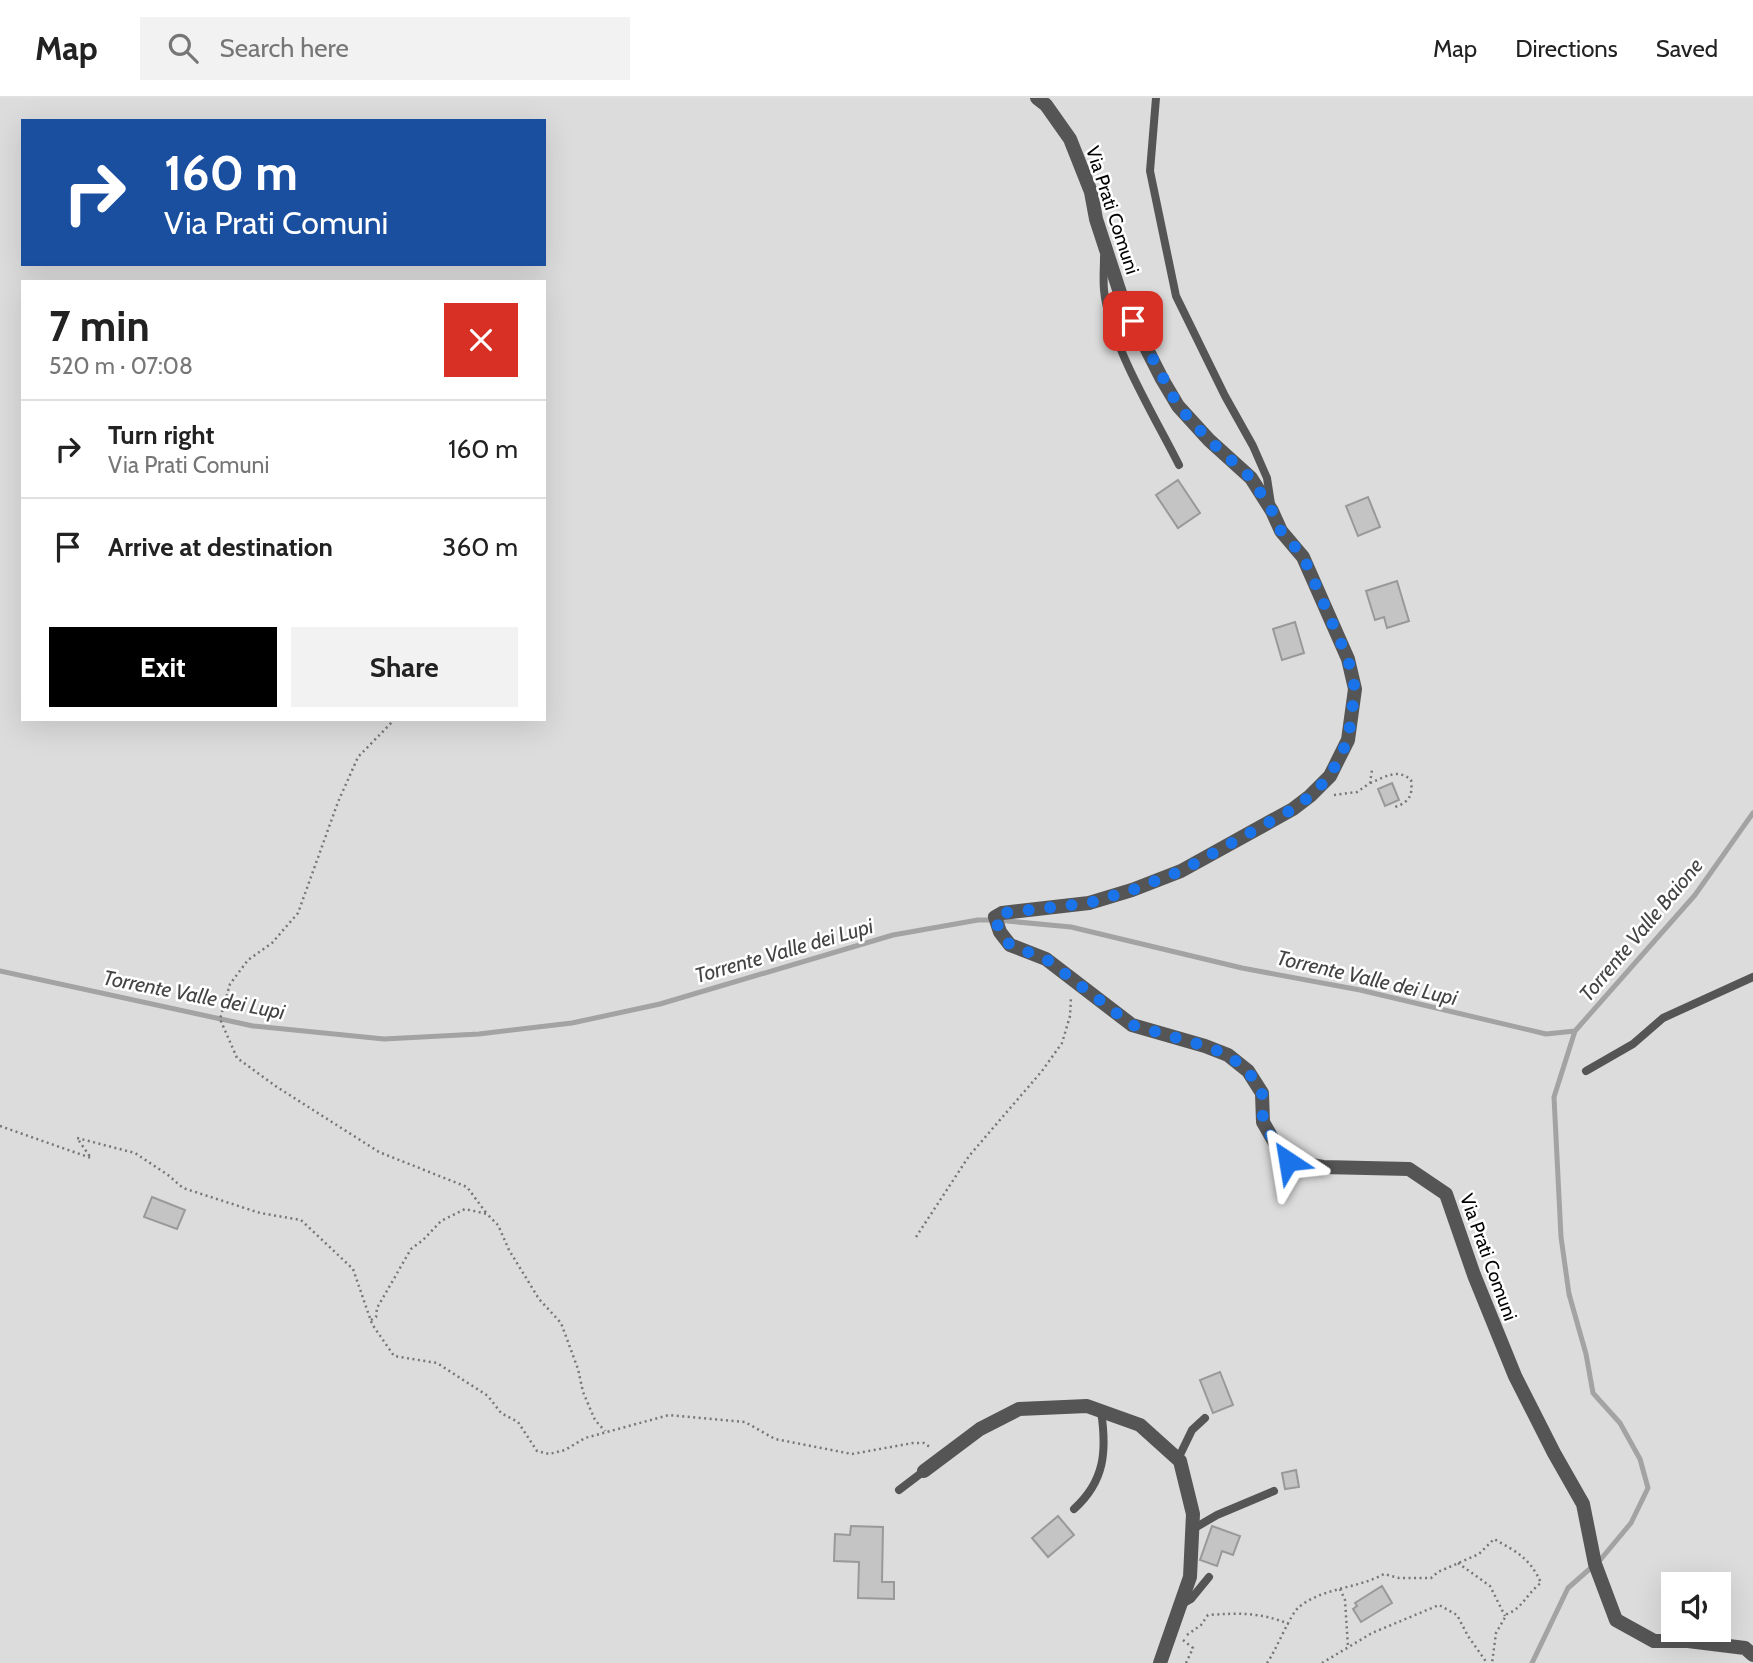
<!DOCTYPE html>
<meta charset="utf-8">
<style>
body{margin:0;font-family:Cabin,sans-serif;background:#f2f2f2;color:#222;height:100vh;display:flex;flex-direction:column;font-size:26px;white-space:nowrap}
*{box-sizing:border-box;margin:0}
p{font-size:23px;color:#767676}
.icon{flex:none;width:38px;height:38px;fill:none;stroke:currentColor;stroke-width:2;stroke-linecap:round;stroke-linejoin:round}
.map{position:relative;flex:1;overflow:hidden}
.sheet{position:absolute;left:21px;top:182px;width:525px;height:441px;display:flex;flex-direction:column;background:#fff;border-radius:0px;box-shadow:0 7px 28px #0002}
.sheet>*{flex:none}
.hud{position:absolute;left:21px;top:21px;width:525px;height:147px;border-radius:0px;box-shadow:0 7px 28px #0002;background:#1a4fa0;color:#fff;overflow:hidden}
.tools{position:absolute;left:1661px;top:1474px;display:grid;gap:14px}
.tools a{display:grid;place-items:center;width:70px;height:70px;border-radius:0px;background:#fff;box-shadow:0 7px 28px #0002;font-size:35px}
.pin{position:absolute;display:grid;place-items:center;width:60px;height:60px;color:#fff;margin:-30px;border-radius:14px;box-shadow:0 4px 10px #0006}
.me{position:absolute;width:77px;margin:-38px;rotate:327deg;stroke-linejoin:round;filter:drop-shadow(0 0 5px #0008)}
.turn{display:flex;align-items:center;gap:24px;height:147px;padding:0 28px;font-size:32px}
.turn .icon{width:91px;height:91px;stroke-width:2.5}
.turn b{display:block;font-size:49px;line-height:60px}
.round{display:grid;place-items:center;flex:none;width:74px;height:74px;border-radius:0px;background:#f2f2f2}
.headline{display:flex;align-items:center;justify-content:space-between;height:119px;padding:0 28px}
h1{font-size:42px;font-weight:700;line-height:52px}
.cta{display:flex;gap:14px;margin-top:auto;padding:14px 28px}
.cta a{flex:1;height:80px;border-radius:0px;background:#000;color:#fff;font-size:28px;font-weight:700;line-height:80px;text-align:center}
.cta a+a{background:#f2f2f2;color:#222}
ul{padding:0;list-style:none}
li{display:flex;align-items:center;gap:21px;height:98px;padding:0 28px;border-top:2px solid #e0e0e0}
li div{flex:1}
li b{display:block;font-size:26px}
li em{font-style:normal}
header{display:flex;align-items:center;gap:42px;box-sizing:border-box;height:98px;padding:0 35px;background:#fff;border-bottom:2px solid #e0e0e0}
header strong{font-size:33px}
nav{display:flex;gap:38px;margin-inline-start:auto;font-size:24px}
.search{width:490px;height:63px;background:#f2f2f2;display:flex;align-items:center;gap:18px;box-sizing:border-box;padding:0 24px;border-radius:0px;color:#767676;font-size:26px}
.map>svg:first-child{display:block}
</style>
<header>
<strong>Map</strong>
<div class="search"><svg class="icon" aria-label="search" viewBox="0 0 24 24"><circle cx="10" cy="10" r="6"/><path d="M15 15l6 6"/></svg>Search here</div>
<nav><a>Map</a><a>Directions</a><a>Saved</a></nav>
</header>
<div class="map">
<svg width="1753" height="1565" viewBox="0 0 1753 1565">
<rect width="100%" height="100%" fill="#fff"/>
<path fill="#dcdcdc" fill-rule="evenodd" d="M0 0H1753V1565H0ZM23 23H544V166H23ZM23 184H544V621H23ZM1673 1486H1718V1531H1673Z"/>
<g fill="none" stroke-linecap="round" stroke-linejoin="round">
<path stroke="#a3a3a3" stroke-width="5" d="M0 873 253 928 384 941 479 936 572 925 660 906 893 837 978 822H996L1071 829 1242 870 1360 892 1546 936 1575 933
M1532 1565 1568 1490 1601 1461 1631 1425 1648 1390 1640 1361 1620 1325 1593 1295 1586 1256 1569 1196 1561 1139 1554 999 1575 933 1695 797 1753 715"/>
</g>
<path fill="#c4c4c4" stroke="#999" stroke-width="2" d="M1178 382 1200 415 1178 430 1156 397Z
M1368 399 1380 429 1358 438 1346 408Z
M1397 483 1409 523 1387 530 1384 519 1375 522 1366 493Z
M1295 524 1304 555 1282 562 1273 531Z
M1392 685 1399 702 1385 708 1378 691Z
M152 1099 185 1112 177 1131 144 1119Z
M1220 1274 1233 1307 1213 1315 1200 1282Z
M1296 1372 1299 1389 1285 1391 1282 1375Z
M1058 1418 1074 1437 1048 1459 1032 1440Z
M851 1428 883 1429 882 1484H894V1501L858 1500 859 1464 834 1463 835 1436 850 1437Z
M1212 1428 1240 1438 1233 1457 1222 1453 1217 1468 1200 1462Z
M1382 1488 1392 1505 1361 1524 1353 1511 1357 1508 1355 1505Z"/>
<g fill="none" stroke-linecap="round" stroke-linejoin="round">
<path stroke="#777" stroke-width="2.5" stroke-dasharray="2 3.5" stroke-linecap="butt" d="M395 621 358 659 338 704 298 815 272 845 248 862 230 886 220 921 237 960 277 989 379 1054 467 1089 487 1116
M1370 685C1385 679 1398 670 1411 682 1413 698 1409 704 1395 709
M1334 697 1357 694 1370 685 1372 672
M0 1028 91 1060 77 1040 135 1055 168 1077 183 1090 260 1115 301 1122 353 1171 372 1226 394 1258 437 1265 488 1298 501 1315 518 1324 537 1353 549 1356 565 1352 585 1340 669 1317 745 1324 775 1341 852 1356 913 1345H924L931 1350
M916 1139 969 1058 1042 973 1062 945 1070 918 1071 899
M371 1222 376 1219 377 1210 411 1151 423 1142 441 1123 465 1111 487 1116 498 1127 509 1152 539 1201 561 1225 578 1271 583 1294 595 1322 605 1333
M1458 1465 1490 1488 1505 1518
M1340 1491 1345 1502 1348 1549
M1187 1537 1201 1527 1208 1517C1238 1515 1260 1514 1289 1526
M1183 1542 1193 1550 1186 1565
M1267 1565C1276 1553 1290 1516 1299 1509 1324 1489 1357 1491 1384 1476L1399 1480H1431L1438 1474 1479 1456 1494 1441C1517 1454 1530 1460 1541 1485 1527 1495 1523 1510 1507 1516L1496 1535 1492 1565
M1322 1565 1372 1535 1439 1507 1457 1517 1468 1538 1487 1565"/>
<path stroke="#555" stroke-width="8" d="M1156 0 1150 73 1176 198 1225 298 1253 348 1267 380 1271 406
M1104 159C1104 170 1103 181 1104 192 1109 245 1155 319 1179 367
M1586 973 1633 946 1663 920 1753 879
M1178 1361 1192 1332 1205 1320
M899 1392 924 1373
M1074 1411C1105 1383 1107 1353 1101 1313
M1193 1431 1217 1417 1274 1393
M1182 1506 1191 1501 1209 1479"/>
<path stroke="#555" stroke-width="14" d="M1037 0 1046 7 1070 41 1091 94 1096 121 1123 204 1162 281 1178 308 1209 342 1251 380 1272 413 1281 433 1303 459 1348 561 1355 591 1348 642 1330 678 1310 698 1293 711 1181 773 1132 792 1089 805 1002 815 995 819 1000 834 1010 847 1046 861 1132 927 1205 948 1228 957 1248 973 1262 995 1263 1024 1280 1054 1288 1063 1323 1069 1409 1071 1446 1096 1474 1177 1515 1278 1554 1355 1583 1406 1595 1466 1616 1522 1654 1543H1688L1745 1550 1753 1557
M924 1373 980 1331 1019 1311 1087 1308 1140 1327 1180 1363 1193 1416 1190 1479 1160 1565"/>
</g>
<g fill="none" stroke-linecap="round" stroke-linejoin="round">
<path stroke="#1a73e8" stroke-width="12" stroke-dasharray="0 21.6" d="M1133 223 1178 308 1209 342 1251 380 1272 413 1281 433 1303 458 1348 561 1355 591 1348 642 1330 678 1310 698 1293 711 1181 773 1132 792 1089 805 1002 815 995 820 1000 834 1010 847 1046 861 1132 927 1205 948 1228 957 1248 973 1262 995 1263 1024 1280 1054 1288 1063"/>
</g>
<g text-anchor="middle" stroke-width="5" stroke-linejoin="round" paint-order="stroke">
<g font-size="19" fill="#000" stroke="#fff">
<text transform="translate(1113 112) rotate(72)" y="7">Via Prati Comuni</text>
<text transform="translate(1489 1159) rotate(70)" y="7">Via Prati Comuni</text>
</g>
<g font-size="21" font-style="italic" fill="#444" stroke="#fff">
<text transform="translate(1641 832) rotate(-50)" y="7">Torrente Valle Baione</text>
<text transform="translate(784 853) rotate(-16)" y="7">Torrente Valle dei Lupi</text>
<text transform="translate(1367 880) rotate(13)" y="7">Torrente Valle dei Lupi</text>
<text transform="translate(194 897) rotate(11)" y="7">Torrente Valle dei Lupi</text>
</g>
</g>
</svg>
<div class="tools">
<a><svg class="icon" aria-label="sound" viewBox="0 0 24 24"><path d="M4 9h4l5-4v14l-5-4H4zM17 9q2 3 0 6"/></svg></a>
</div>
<div class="pin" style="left:1133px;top:223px;background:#d93025"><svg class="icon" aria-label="arrive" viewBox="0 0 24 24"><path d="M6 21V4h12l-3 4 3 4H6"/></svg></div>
<svg class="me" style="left:1288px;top:1063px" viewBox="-20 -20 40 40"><path d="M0-17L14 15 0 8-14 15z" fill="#1a73e8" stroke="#fff" stroke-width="4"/></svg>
<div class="hud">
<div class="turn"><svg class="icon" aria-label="right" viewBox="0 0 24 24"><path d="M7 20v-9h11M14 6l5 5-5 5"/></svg><div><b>160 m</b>Via Prati Comuni</div></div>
</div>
<section class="sheet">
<div class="headline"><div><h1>7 min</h1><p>520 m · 07:08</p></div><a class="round" style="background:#d93025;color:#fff"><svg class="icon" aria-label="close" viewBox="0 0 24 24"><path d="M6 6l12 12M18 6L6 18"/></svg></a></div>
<ul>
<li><svg class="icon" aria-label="right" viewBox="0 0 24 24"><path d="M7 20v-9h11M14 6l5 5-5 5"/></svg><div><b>Turn right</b><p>Via Prati Comuni</p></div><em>160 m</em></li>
<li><svg class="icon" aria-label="arrive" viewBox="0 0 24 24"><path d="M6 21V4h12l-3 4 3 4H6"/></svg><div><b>Arrive at destination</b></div><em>360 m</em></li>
</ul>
<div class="cta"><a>Exit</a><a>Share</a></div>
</section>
</div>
